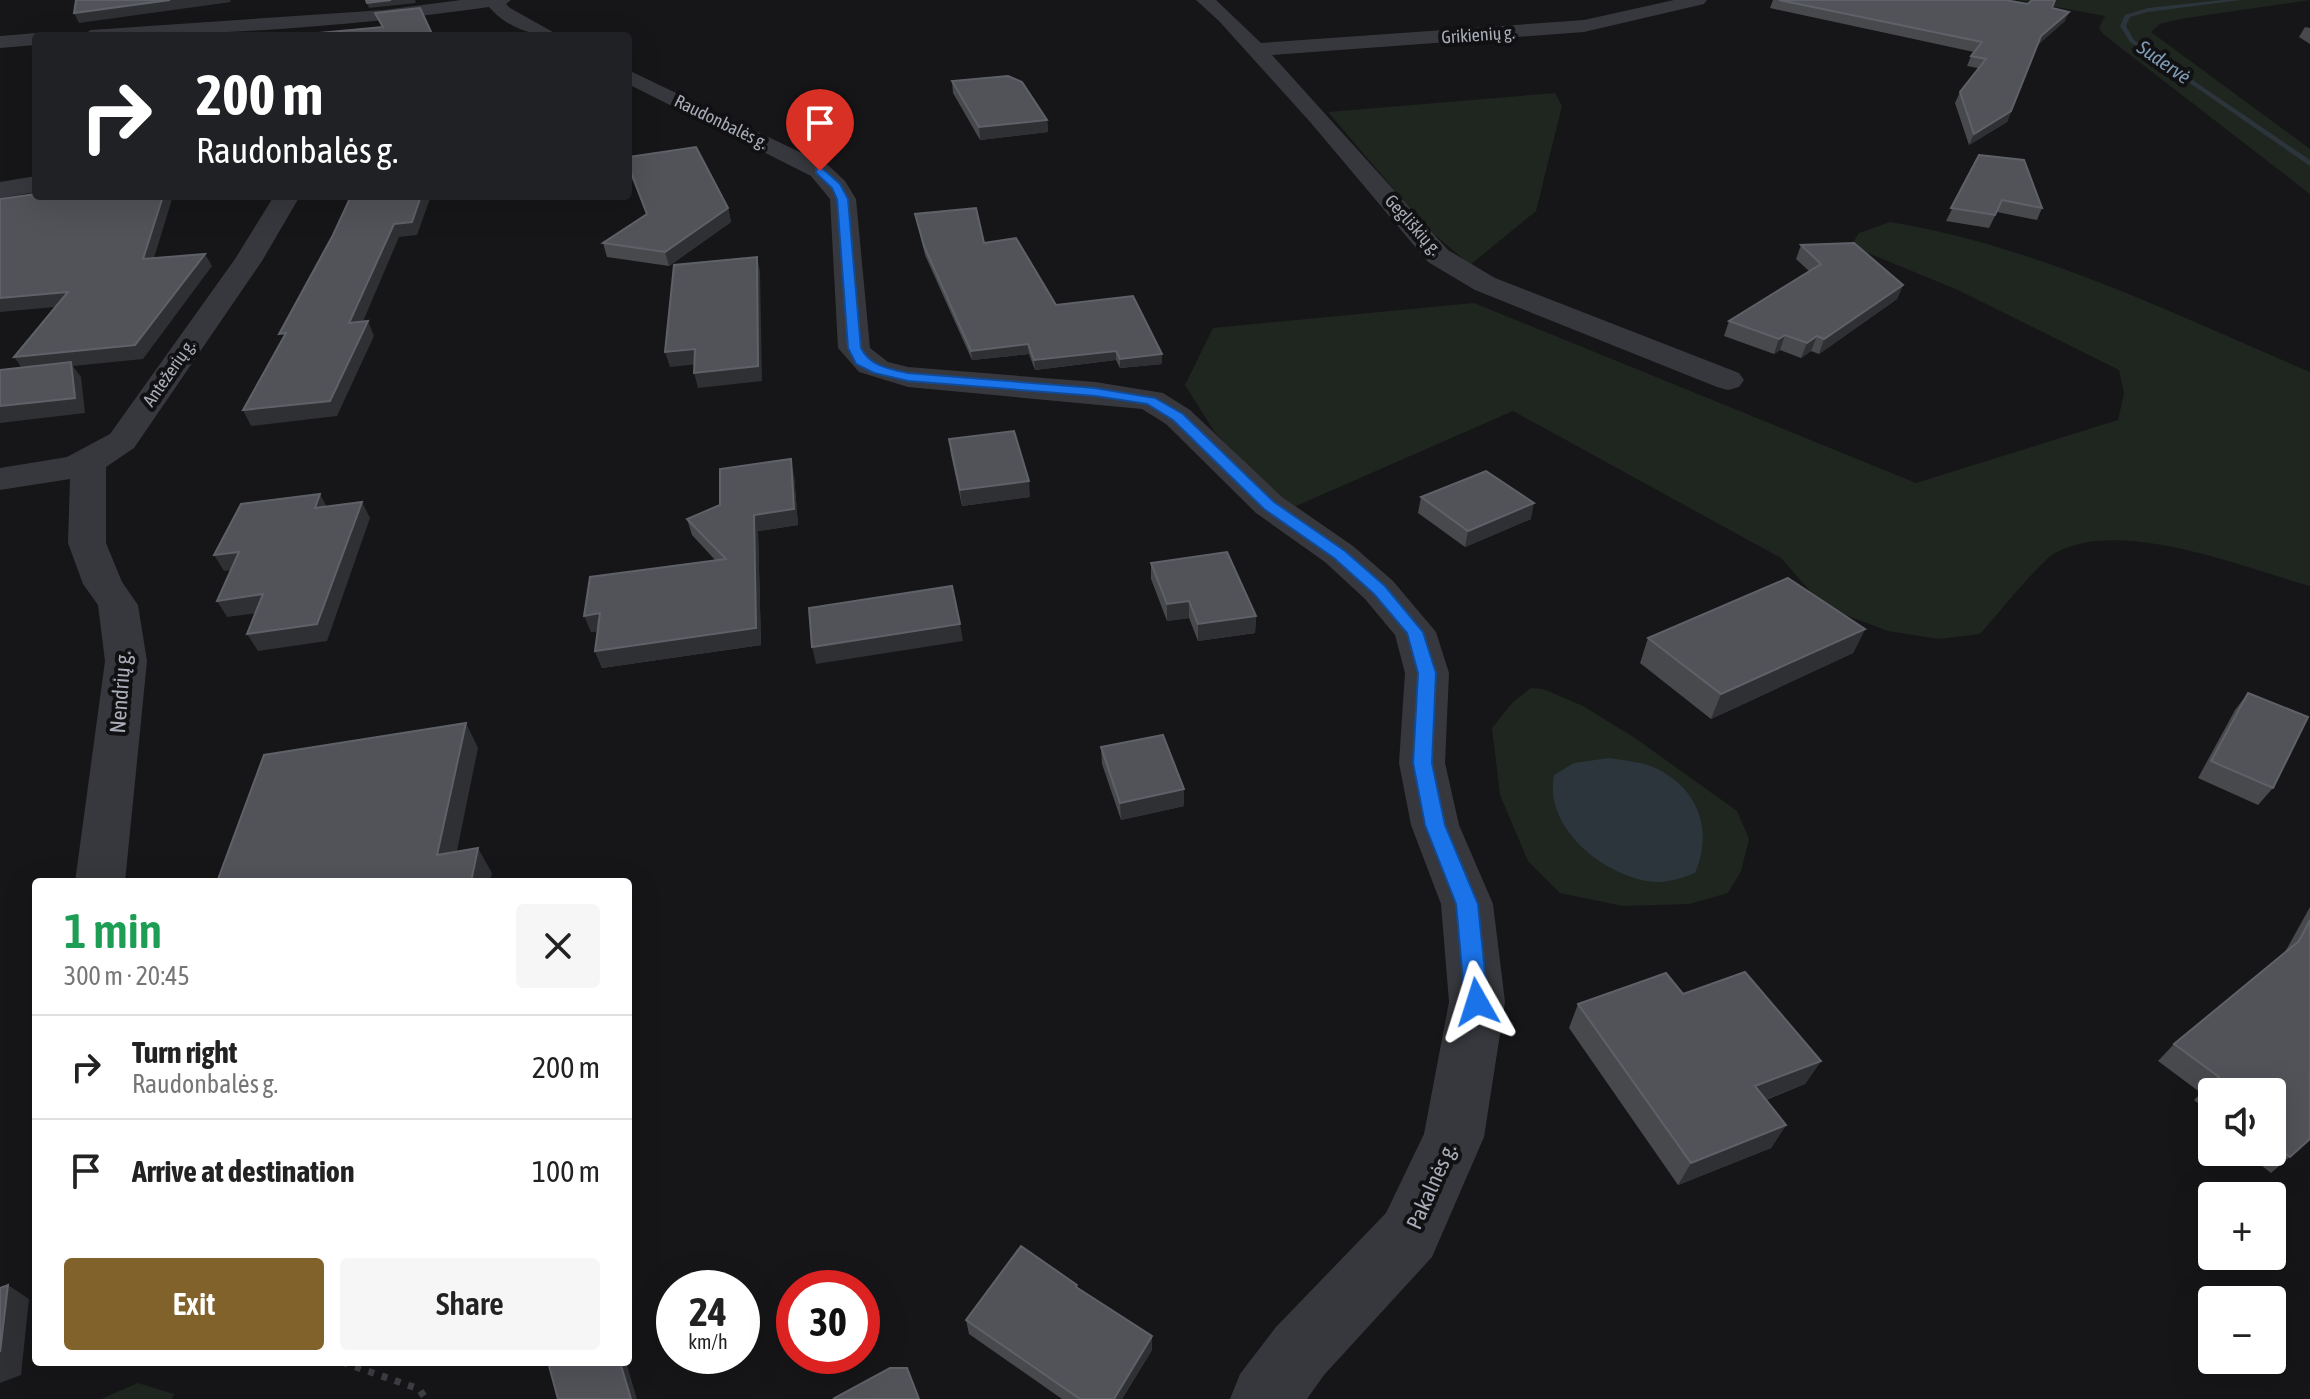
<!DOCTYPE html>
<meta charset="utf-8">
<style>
body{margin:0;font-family:"Asap Condensed",sans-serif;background:#f6f6f6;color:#222;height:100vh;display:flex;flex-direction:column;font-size:30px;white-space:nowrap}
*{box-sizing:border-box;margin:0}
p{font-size:26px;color:#767676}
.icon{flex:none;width:44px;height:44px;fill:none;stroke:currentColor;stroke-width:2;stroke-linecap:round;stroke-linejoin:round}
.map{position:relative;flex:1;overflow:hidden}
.sheet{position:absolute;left:32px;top:878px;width:600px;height:488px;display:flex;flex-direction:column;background:#fff;border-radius:8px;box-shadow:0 8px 32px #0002}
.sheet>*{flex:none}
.hud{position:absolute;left:32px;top:32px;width:600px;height:168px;border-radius:8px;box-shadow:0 8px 32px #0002;background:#202124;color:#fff;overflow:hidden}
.tools{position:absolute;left:2198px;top:1078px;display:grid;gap:16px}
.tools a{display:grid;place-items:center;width:88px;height:88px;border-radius:8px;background:#fff;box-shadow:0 8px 32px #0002;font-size:40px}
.speed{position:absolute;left:656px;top:1270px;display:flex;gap:16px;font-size:40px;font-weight:700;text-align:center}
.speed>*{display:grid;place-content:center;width:104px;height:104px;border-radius:50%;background:#fff;box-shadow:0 8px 32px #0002;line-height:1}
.speed small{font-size:20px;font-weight:400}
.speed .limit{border:12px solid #d22;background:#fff;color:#111}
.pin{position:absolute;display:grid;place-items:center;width:68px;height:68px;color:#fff;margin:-82px -34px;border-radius:50% 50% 50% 0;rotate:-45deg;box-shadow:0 0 8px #0007}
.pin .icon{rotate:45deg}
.me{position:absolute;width:88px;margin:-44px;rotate:354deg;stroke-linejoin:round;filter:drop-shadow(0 0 6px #0008)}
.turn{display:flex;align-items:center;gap:28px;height:168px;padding:0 32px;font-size:36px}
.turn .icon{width:104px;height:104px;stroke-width:2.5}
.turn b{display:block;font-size:56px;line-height:68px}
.round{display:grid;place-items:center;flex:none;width:84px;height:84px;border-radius:8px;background:#f6f6f6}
.headline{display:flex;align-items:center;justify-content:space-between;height:136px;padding:0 32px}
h1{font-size:48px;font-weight:600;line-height:60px;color:#1e9e55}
.cta{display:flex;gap:16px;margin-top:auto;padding:16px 32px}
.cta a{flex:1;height:92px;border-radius:8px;background:#80622a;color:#fff;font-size:32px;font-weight:600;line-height:92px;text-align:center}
.cta a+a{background:#f6f6f6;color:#222}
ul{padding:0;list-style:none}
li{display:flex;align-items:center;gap:24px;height:104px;padding:0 32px;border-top:2px solid #e0e0e0}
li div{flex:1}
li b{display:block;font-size:30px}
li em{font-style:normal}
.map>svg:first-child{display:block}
</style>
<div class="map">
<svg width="2310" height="1399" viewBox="0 0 2310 1399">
<rect width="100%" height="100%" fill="#161618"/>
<path fill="#1e261f" d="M2018 0H2310L2180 19 2160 24 2151 32 2310 149V194L2103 34 2099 28 2105 16Z
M1555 93 1562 106 1536 211 1470 265 1427 228 1328 112Z
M1890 222C2037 246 2174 314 2310 372V586C2241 567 2121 517 2055 553 2040 561 1995 618 1980 634L1939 639 1888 631 1824 607 1781 558 1513 411 1287 510 1214 431 1185 385 1213 328 1474 303 1916 483 2118 420 2124 393 2119 370 1958 290 1851 246 1859 233Z
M1531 688 1543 689 1583 706 1635 738 1737 811 1749 839 1741 871 1728 893 1689 904 1623 906 1560 893 1528 861 1500 795 1492 728 1513 702Z
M138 1383 174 1394 172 1399H101Z"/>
<path fill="#2c353c" d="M1609 758C1627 761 1647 762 1663 772 1701 794 1712 834 1695 873 1679 879 1665 884 1647 881 1599 872 1544 826 1554 775L1574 763Z"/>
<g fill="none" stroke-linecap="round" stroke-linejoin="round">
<path fill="#2c353c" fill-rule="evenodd" d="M2222 0H2241L2148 12 2130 17 2126 26 2134 40 2310 160V166L2130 42 2120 26 2125 15 2148 8Z"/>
<path stroke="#3d3f44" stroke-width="7" stroke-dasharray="6 8" stroke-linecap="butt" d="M342 1362 419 1389 426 1399"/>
<path fill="#37383d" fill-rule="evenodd" d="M461 0H511L506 4 510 8 560 36C533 36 507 28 489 7 353 26 218 36 81 36L91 30 384 10Z
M1196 0H1216L1261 43 1584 20 1674 0H1707L1704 4 1584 32 1272 55 1448 250 1495 278 1739 373 1744 380 1739 387 1728 390 1717 387 1475 290 1428 262 1311 123 1219 21Z
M36 33 44 36H36V45L0 48V36Z
M628 70 829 166 845 181 856 199 870 348 888 362 908 367 1095 382 1163 393 1190 410 1282 497 1353 546 1393 581 1436 632 1449 673 1445 763 1459 825 1493 904 1505 1002 1484 1137 1432 1257 1324 1375 1307 1399H1230L1240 1374 1276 1327 1386 1213 1424 1134 1449 1002 1441 904 1411 825 1399 763 1405 673 1395 635 1365 599 1325 562 1256 513 1166 424 1142 409 908 387 859 372 838 348 830 199 811 176 628 84Z
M36 176V192L0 198V182Z
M274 196H300L262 261 134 448 106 467V543L122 582 138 605 147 661 125 882H75L105 661 98 605 83 584 68 543 70 479 0 490V468L67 457 110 434 235 259Z"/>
</g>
<path fill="#47494d" d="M1773 0H2005L2052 8 2065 21 2037 45 2007 122 1969 145 1955 103 1960 92 1978 68 1967 66 1971 56 1974 52 1770 8Z
M2305 27 2310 28V44L2299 37Z
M952 81 1047 120 1048 132 980 140 953 93Z
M1979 155 2042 208 2037 220 1997 212 1989 228 1946 221Z
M628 157 728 208 731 222 669 266 607 257 603 243 646 214 629 171Z
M915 214 984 243 1056 305 1162 354V364L1120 368 1116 360 1035 370 1029 354 972 360 925 255Z
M1801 245 1903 285 1897 299 1819 354 1811 351 1801 358 1780 350 1774 354 1724 336 1729 321 1809 271 1796 259Z
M949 439 1030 497 962 506 951 455Z
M794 475 798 525 758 531 761 645 602 668 595 651 597 631 591 632 716 561 692 535 687 519Z
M1421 497 1531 519 1465 547 1418 513Z
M1151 563 1256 616 1255 633 1198 641 1189 618 1167 621 1151 579Z
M1865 629 1853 653 1711 719 1640 663 1648 638Z
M2248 693 2273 788 2258 805 2198 778 2235 710Z
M1101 747 1184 806 1121 820 1102 764Z
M2310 907V1139L2271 1173 2244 1152H2272V1092H2212V1114L2194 1100 2201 1093 2158 1061 2174 1044 2285 952Z
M1683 994 1821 1061 1805 1084 1766 1100 1786 1125 1771 1148 1678 1185 1569 1028 1578 1004Z
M1078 1288 1152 1350 1122 1399H1062L969 1334 966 1320Z"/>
<path fill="#2f3033" d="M170 0H230L231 2 79 23 74 13Z
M391 0H415L416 3 369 8 367 3Z
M2069 12 2065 21 2037 46 2041 36Z
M2011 111 2007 122 1969 145 1974 134Z
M1047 120 1048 132 980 140 979 127Z
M163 196H173L150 271 143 259Z
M421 196H431L417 235 399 237 356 338 349 323 394 224Z
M728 208 731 222 669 266 665 252Z
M205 254 212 266 143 359 73 366 81 377 85 413 0 423V406L24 371 14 357Z
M757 257 760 271 762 381 698 388 694 373Z
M1903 285 1897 299 1819 354 1824 339Z
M68 292 76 305 0 312V298Z
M368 321 374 336 337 416 251 426 243 410Z
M1785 335 1780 350 1774 354 1779 339Z
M1817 336 1811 351 1801 358 1807 343Z
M1028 344 1029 354 972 360 971 351Z
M695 349 699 364 670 367 665 352Z
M1116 351V360L1035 370 1034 360Z
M1162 354V364L1120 368V359Z
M791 459 794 475 798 525 758 531 761 645 602 668 595 651 756 628 754 515Z
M1029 481 1030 497 962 506 960 490Z
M320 494 329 511 315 508Z
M362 502 370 518 327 641 258 651 247 634Z
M1534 503 1531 519 1465 547 1468 531Z
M239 552 249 568 224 571 214 555Z
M263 594 273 611 227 617 217 601Z
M1189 601V618L1167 621V604Z
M600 613 606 630 591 632 584 616Z
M1256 616 1255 633 1198 641V624Z
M960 624 963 641 816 664 812 647Z
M1865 629 1853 653 1711 719 1721 694Z
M466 723 478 748 451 880 437 855Z
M1184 789V806L1121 820 1120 803Z
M478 848 492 873 490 882H471Z
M1821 1061 1805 1084 1741 1109 1755 1086Z
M1786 1125 1771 1148 1678 1185 1691 1163Z
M8 1285 29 1299 21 1375 0 1383V1352Z
M1152 1336V1350L1122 1399H1114Z
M620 1362H626L637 1399H631Z"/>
<path fill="#525359" stroke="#5f6168" stroke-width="2" d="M76 0H170L74 13Z
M366 0H391L367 3Z
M1779 0H2005L2028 4 2032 0H2055L2052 8 2069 12 2041 36 2011 111 1974 134 1960 92 1986 59 1971 56 1982 42Z
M420 8 433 36H287L383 27 375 13Z
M1008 76 1022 82 1047 120 979 127 952 81Z
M696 147 728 208 665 252 603 243 647 214 628 164V157Z
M1979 155 2024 160 2042 208 2002 200 1995 215 1951 208Z
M36 194V196H163L143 259 205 254 135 345 14 357 68 292 0 298V199Z
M351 196H421L412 222 394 224 349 323 368 321 330 401 243 410 286 333 279 334 333 235Z
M976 208 984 243 1016 238 1056 305 1133 296 1162 354 1120 359 1116 351 1034 360 1028 344 971 351 924 246 915 214Z
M1854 243 1903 285 1824 339 1817 336 1807 343 1785 335 1779 339 1729 321 1821 264 1801 245Z
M757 257 758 366 694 373 695 349 665 352 674 265Z
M71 362 75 398 0 406V370Z
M1014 431 1029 481 960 490 949 439Z
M791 459 794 509 754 515 756 628 595 651 600 613 584 616 590 577 726 559 687 519 720 505V469Z
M1486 471 1534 503 1468 531 1421 497Z
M320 494 315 508 362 502 317 624 247 634 263 594 217 601 239 552 214 555 241 504Z
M1227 552 1256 616 1198 624 1189 601 1167 604 1151 563Z
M1788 578 1865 629 1721 694 1648 638Z
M952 586 960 624 812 647 809 608Z
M2248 693 2308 717 2273 788 2211 761Z
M466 723 437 855 478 848 471 882H217L264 755Z
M1163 735 1184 789 1120 803 1101 747Z
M2310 920V1139L2290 1157 2272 1143V1092H2221L2210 1084 2219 1077 2174 1044 2299 941Z
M1745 972 1821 1061 1755 1086 1786 1125 1691 1163 1578 1004 1666 973 1683 994Z
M1021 1246 1077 1285 1076 1287 1152 1336 1114 1399H1080L966 1320Z
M8 1285 0 1352V1288Z
M548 1362H620L631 1399H558Z
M890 1368H907L919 1399H833Z"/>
<path fill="#1a73e8" stroke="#114b97" stroke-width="2" d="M816 169H823L840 184 848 199 861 348C870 366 889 369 908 373L1095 388 1155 398 1183 414 1274 502 1345 551 1385 586 1423 632 1436 673 1432 763 1445 825 1478 904 1488 1002 1485 1009 1477 1012 1469 1009 1465 1002 1456 904 1425 825 1413 763 1418 673 1407 633 1374 594 1334 558 1264 509 1173 420 1147 404 1095 396 908 381 874 373 856 364 848 348 837 199 832 188 816 173Z"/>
<g text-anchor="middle" stroke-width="8" stroke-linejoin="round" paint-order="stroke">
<g font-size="18" fill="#a8adb8" stroke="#111113">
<text transform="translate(1478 35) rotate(-4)" y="6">Grikienių g.</text>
<text transform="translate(721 122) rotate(26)" y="6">Raudonbalės g.</text>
<text transform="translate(1413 225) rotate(48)" y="6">Gegliškių g.</text>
<text transform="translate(169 373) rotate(-55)" y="6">Antežerių g.</text>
</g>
<g font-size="20" font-style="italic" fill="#7f9bb3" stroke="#111113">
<text transform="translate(2164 62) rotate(35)" y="7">Sudervė</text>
</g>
<g font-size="22" fill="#a8adb8" stroke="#111113">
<text transform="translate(120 692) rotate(-86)" y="8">Nendrių g.</text>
<text transform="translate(1431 1186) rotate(-66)" y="8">Pakalnės g.</text>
</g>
</g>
</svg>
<div class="tools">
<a><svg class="icon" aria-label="sound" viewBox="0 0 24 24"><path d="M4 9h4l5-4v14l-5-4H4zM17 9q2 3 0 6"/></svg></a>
<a>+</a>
<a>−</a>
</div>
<div class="speed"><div>24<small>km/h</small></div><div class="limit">30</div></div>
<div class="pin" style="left:820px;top:171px;background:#d93025"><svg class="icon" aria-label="arrive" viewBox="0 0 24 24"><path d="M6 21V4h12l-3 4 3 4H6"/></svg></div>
<svg class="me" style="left:1477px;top:1002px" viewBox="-20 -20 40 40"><path d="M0-17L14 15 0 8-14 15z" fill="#1a73e8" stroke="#fff" stroke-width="4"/></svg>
<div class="hud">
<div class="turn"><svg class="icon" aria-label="right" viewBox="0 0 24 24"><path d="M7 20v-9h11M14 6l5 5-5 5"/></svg><div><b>200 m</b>Raudonbalės g.</div></div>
</div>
<section class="sheet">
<div class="headline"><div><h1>1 min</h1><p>300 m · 20:45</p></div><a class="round"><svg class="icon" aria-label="close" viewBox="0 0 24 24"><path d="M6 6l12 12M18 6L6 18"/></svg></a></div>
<ul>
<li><svg class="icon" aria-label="right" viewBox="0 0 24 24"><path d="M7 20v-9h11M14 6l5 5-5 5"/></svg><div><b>Turn right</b><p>Raudonbalės g.</p></div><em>200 m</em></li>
<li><svg class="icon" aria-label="arrive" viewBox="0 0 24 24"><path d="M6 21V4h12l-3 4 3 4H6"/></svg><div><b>Arrive at destination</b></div><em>100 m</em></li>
</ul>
<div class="cta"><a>Exit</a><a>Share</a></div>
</section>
</div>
